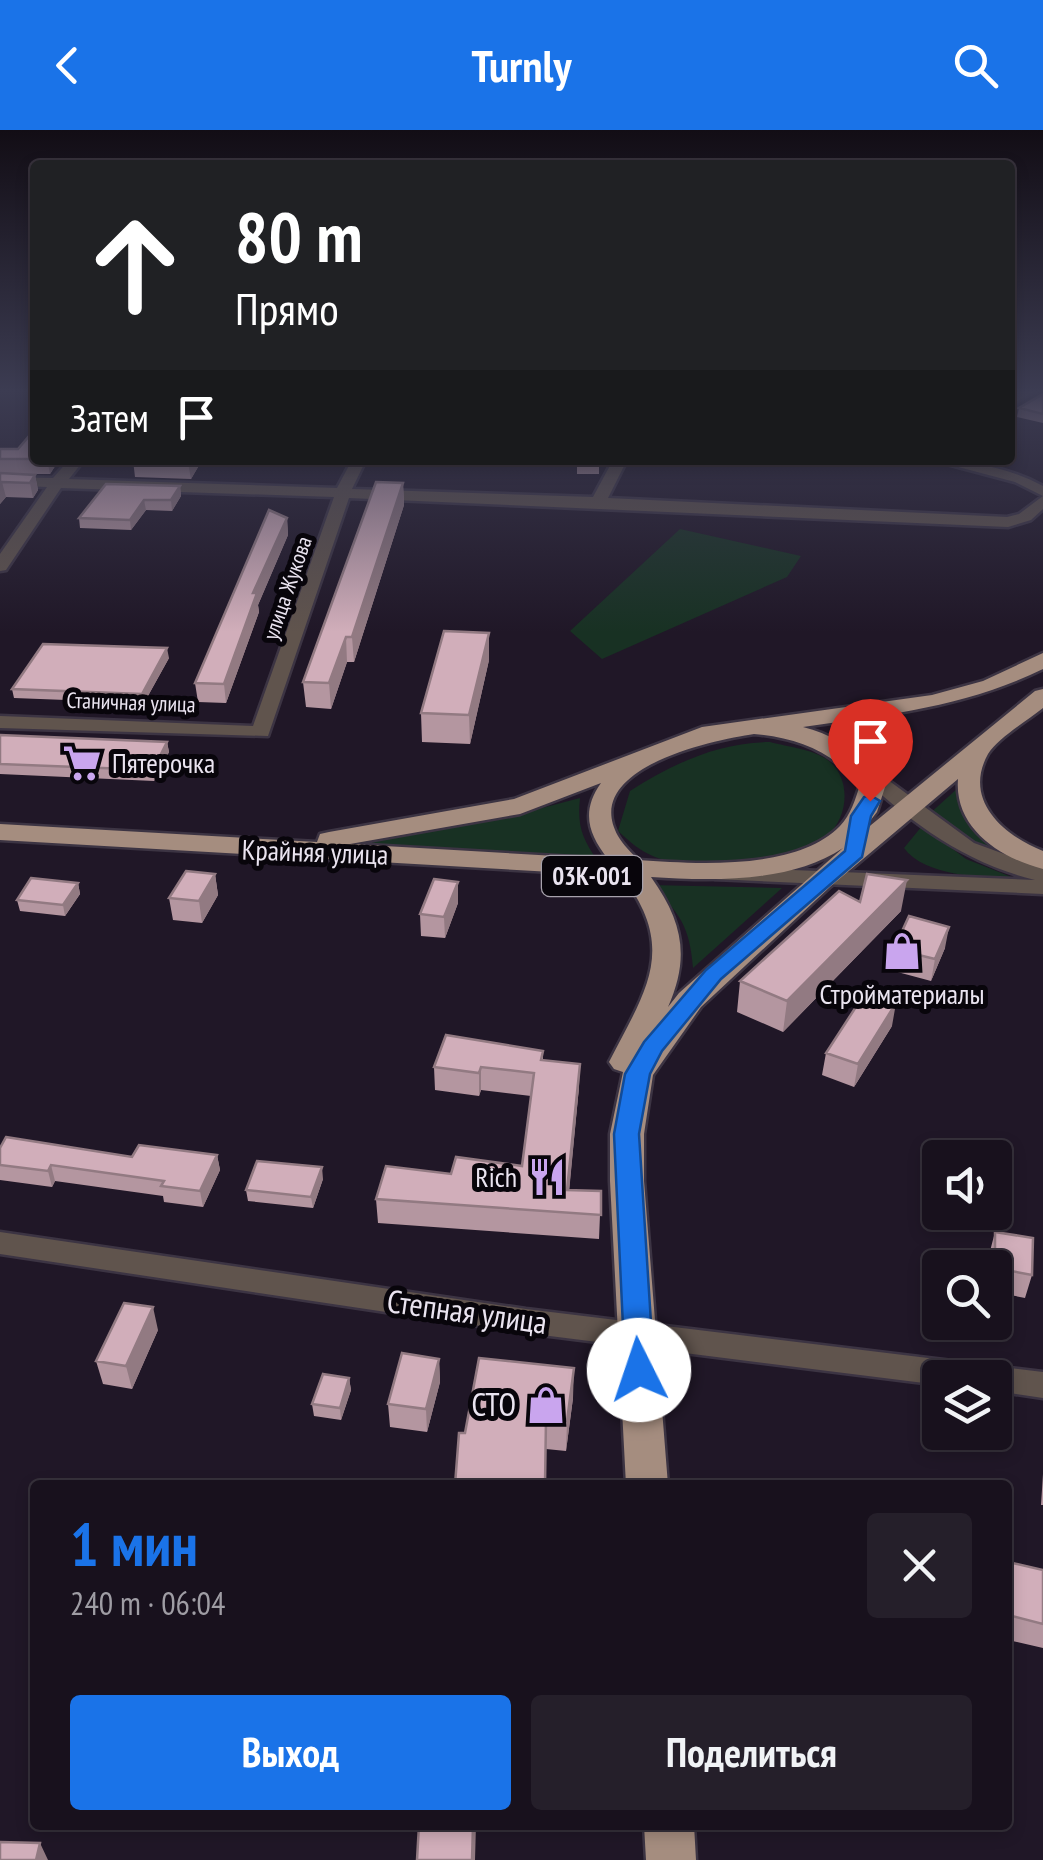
<!DOCTYPE html>
<html lang="ru">
<meta charset="utf-8">
<style>
body{margin:0;font-family:"PT Sans Narrow",sans-serif;background:#251f2a;color:#f1f3f6;height:100vh;display:flex;flex-direction:column;font-size:38px;white-space:nowrap}
*{box-sizing:border-box;margin:0}
p{font-size:32px;color:#9f9da4}
.icon{flex:none;width:55px;height:55px;fill:none;stroke:currentColor;stroke-width:2;stroke-linecap:round;stroke-linejoin:round}
.map{position:relative;flex:1;overflow:hidden}
.side{position:absolute;left:30px;top:1350px;width:982px;height:350px;display:flex;flex-direction:column;background:#18111d;border-radius:10px;box-shadow:0 5px 15px #0003,0 0 0 2px #36313b}
.side>*{flex:none}
.guide{position:absolute;left:30px;top:30px;width:985px;height:305px;border-radius:10px;box-shadow:0 5px 15px #0003,0 0 0 2px #36313b;background:#202124;color:#fff;overflow:hidden}
.buttons{position:absolute;left:922px;top:1010px;display:grid;gap:20px}
.buttons a{display:grid;place-items:center;width:90px;height:90px;border-radius:10px;background:#18111d;box-shadow:0 5px 15px #0003,0 0 0 2px #36313b;font-size:50px}
.pin{position:absolute;display:grid;place-items:center;width:85px;height:85px;color:#fff;margin:-102px -42px;border-radius:50% 50% 50% 0;rotate:-45deg;box-shadow:0 0 10px #0007}
.pin .icon{rotate:45deg}
.me{position:absolute;width:110px;margin:-55px;rotate:356deg;stroke-linejoin:round;filter:drop-shadow(0 0 8px #0008)}
.turn{display:flex;align-items:center;gap:35px;height:210px;padding:0 40px;font-size:45px}
.turn .icon{width:130px;height:130px;stroke-width:2.5}
.turn b{display:block;font-size:70px;line-height:85px}
.then{display:flex;align-items:center;height:95px;padding:0 40px;background:#0003;gap:20px;font-size:38px}
.round{display:grid;place-items:center;flex:none;width:105px;height:105px;border-radius:10px;background:#251f2a}
.overview{display:flex;align-items:center;justify-content:space-between;height:170px;padding:0 40px}
h1{font-size:60px;font-weight:800;line-height:75px;color:#1a73e8}
.primary-button{display:flex;gap:20px;margin-top:auto;padding:20px 40px}
.primary-button a{flex:1;height:115px;border-radius:10px;background:#1a73e8;color:#fff;font-size:40px;font-weight:800;line-height:115px;text-align:center}
.primary-button a+a{background:#251f2a;color:#f1f3f6}
header{display:flex;justify-content:space-between;align-items:center;height:130px;padding:0 40px;background:#1a73e8;color:#fff;font-size:45px;font-weight:800}
.map>svg:first-child{display:block}
</style>
<header><svg class="icon" aria-label="back" viewBox="0 0 24 24"><path d="M15 5l-7 7 7 7"/></svg>Turnly<svg class="icon" aria-label="search" viewBox="0 0 24 24"><circle cx="10" cy="10" r="6"/><path d="M15 15l6 6"/></svg></header>
<div class="map">
<svg width="1043" height="1730" viewBox="0 0 1043 1730">
<rect width="100%" height="100%" fill="#201727"/>
<path fill="#183123" d="M680 399 801 426 787 447 602 529 570 501Z
M770 612C788 617 814 619 829 631 852 650 848 688 827 706 797 734 693 742 655 727 640 721 630 712 618 701L630 661C674 633 717 613 770 612Z
M958 658 1034 739 1002 732 927 686Z
M580 668C577 695 582 709 598 731L311 717 497 690Z
M922 696 966 729 1014 748C982 748 924 746 904 718Z
M649 755 782 758 693 838C690 798 680 781 649 755Z"/>
<g fill="none" stroke-linecap="round" stroke-linejoin="round">
<g stroke="#3c3443" stroke-width="5">
<path id="minor" d="M1021 260H1037L1010 275V266Z
M69 330H84L69 349 337 358 352 330H366L352 359 593 367 613 330H627L608 368 1007 387 1019 384 1043 366 1015 352 932 330C969 330 1010 338 1043 356V379L1031 390 1008 397 349 368 268 606 0 598V586L253 596 334 367 61 358 6 440 0 441V424L47 357 0 355V347L53 348Z
M862 631 974 713 1043 738V764L715 749 712 744 723 737 1035 750C962 732 909 691 855 641L852 637 855 633Z
M0 1102 526 1179 1043 1242V1268L995 1261V1248H940V1255L526 1203 0 1124Z"/>
</g>
<g stroke="#3c3443" stroke-width="5">
<path id="major" d="M1043 523V539C966 577 887 585 803 597 838 606 864 625 886 654L877 682 860 704 1035 561 1043 559V578C1027 591 999 607 988 624 962 671 1005 706 1043 721V739C1000 728 954 698 958 649L831 756 701 877 653 945 644 1004V1051L668 1355H626L610 1051V1004L623 942 614 939 609 932C646 860 678 819 622 746L0 710V694L317 712 320 704 329 702 514 669 702 597 932 565 983 551ZM754 604C798 608 831 621 860 655 855 670 851 684 840 696 796 741 696 734 638 730 632 723 623 715 618 706 580 638 713 610 754 604ZM601 653C581 681 588 704 608 729L350 714 520 684ZM843 718 679 863 668 877C690 827 683 792 651 747 712 751 791 753 843 718Z
M644 1695H694L696 1730H646Z"/>
</g>
<use href="#minor" fill="#60544d" fill-rule="evenodd"/>
<use href="#major" fill="#a58d7f" fill-rule="evenodd"/>
</g>
<path fill="#b496a0" d="M1043 264V293L1017 287 1019 278Z
M35 299V330H59L50 344H23L35 345 38 360 33 368 6 367 0 374V319H18Z
M133 330H200L201 332 191 349 135 347Z
M384 330H406L405 333 384 332Z
M577 330H599V344H577Z
M403 353 404 375 354 532H347L331 579 306 577 303 552Z
M180 356 181 366 172 381 146 380 131 400 80 398 79 388Z
M287 388 288 405 258 475 259 482 226 573 198 572 195 553Z
M169 528 144 573 14 568 12 559Z
M489 530 470 614 422 612 421 583Z
M0 605 167 612 169 622 154 651 0 644Z
M215 744 218 765 202 793 173 790 169 768Z
M458 752V773L445 808 421 806 420 784Z
M78 753 80 764 65 786 20 781 17 770Z
M860 772 901 781 783 902 737 882 740 851Z
M945 818 931 851 890 840 894 819Z
M892 896 854 957 822 945 826 923Z
M543 921V930L579 957 569 1060 601 1061 599 1109 378 1093 376 1069 451 1044 522 1036 531 966 481 960 479 966 435 960 434 937Z
M0 1018 132 1027 217 1025 220 1040 203 1077 164 1072 163 1066 55 1051 52 1057 0 1050Z
M323 1049 313 1078 248 1071 246 1060Z
M995 1102 1032 1145 1025 1168 995 1162V1138H989V1125Z
M158 1200 132 1259 103 1254 96 1231Z
M439 1229 440 1252 427 1302 390 1297 388 1274Z
M349 1248 351 1260 341 1290 314 1286 312 1274Z
M573 1268 566 1321 546 1319 465 1303Z
M1043 1344V1375H1041Z
M1008 1432 1043 1440V1518L1008 1510Z"/>
<path fill="#927a82" d="M47 330H59L50 344Z
M190 330H200L201 332 191 349 188 333Z
M35 345 38 360 33 368 30 353Z
M2 352 6 367 0 374V355Z
M403 353 404 375 354 532 352 507Z
M180 356 181 366 172 381 171 370Z
M144 370 146 380 131 400 130 390Z
M287 388 288 405 258 475 259 482 226 573 224 554 253 463Z
M489 503V530L470 614 469 585Z
M346 507 347 532 331 579 329 553Z
M167 518 169 528 144 573 142 564Z
M167 612 169 622 154 651 153 640Z
M215 744 218 765 202 793 199 771Z
M907 750 901 781 783 902 787 871Z
M458 752V773L445 808 444 787Z
M78 753 80 764 65 786 63 775Z
M949 797 945 818 931 851 935 829Z
M896 873 892 896 854 957 858 934Z
M580 934 579 957 567 1084V1060Z
M481 937V960L479 966V943Z
M217 1025 220 1040 203 1077 200 1061Z
M51 1035 55 1051 52 1057 48 1041Z
M322 1037 323 1049 313 1078 311 1067Z
M153 1177 158 1200 132 1259 126 1236Z
M439 1229 440 1252 427 1302 426 1279Z
M574 1238 573 1268 566 1321 567 1291Z
M349 1248 351 1260 341 1290 340 1278Z
M473 1695H476L475 1730H472Z
M40 1713 48 1730H36Z"/>
<path fill="#d1aeba" stroke="#927a82" stroke-width="2.5" d="M1043 264V284L1019 278Z
M35 299V329H0V319H18Z
M133 330H190L188 333Z
M0 343 35 345 30 353 2 352 0 355Z
M376 352 403 353 352 507H346L329 553 303 552Z
M106 354 180 356 171 370H144L130 390 79 388Z
M269 380 287 388 253 463H257L224 554 195 553Z
M444 501 489 503 469 585 421 583Z
M43 514 167 518 142 564 12 559Z
M0 605 167 612 153 640 0 634Z
M186 741 215 744 199 771 169 768Z
M867 744 907 750 787 871 740 851 839 761 860 772Z
M31 748 78 753 63 775 17 770Z
M434 749 458 752 444 787 420 784Z
M909 786 949 797 935 829 894 819Z
M865 863 896 873 858 934 826 923Z
M446 905 543 921 541 930 580 934 567 1060 601 1061V1085L376 1069 386 1036 451 1044 456 1027 522 1036 534 943 481 937 479 943 434 937Z
M6 1007 132 1027 139 1015 217 1025 200 1061 161 1056 164 1051 51 1035 48 1041 0 1035V1018Z
M257 1031 322 1037 311 1067 246 1060Z
M995 1102 1033 1108 1032 1145 995 1138Z
M124 1173 153 1177 126 1236 96 1231Z
M402 1223 439 1229 426 1279 388 1274Z
M479 1228 574 1238 567 1291 546 1289 545 1355H455L459 1303H465Z
M323 1244 349 1248 340 1278 312 1274Z
M1008 1432 1043 1440V1494L1008 1485Z
M419 1695H473L472 1730H417Z
M0 1712 40 1713 36 1730H0Z"/>
<linearGradient id="sky" x2="0" y2="1"><stop stop-color="#120d15"/><stop offset="0.52" stop-color="#3c3c52"/><stop offset="1" stop-color="#3c3c52" stop-opacity="0"/></linearGradient>
<rect width="1043" height="502" fill="url(#sky)"/>
<path fill="#1a73e8" stroke="#114b97" stroke-width="2.5" d="M870 665 880 671 871 686 862 727 721 849 662 921 650 944 639 1004 654 1240 650 1249 639 1252 629 1249 625 1240 614 1004 625 944 644 912 706 840 845 721 851 686 864 667Z"/>
<defs>
<g id="supermarket-bare" transform="scale(3)"><path d="M-6-5.5h2.5l.6 2H6L4.5 2H-2.5L-4.4-4H-6ZM-1.5 3.2a1.3 1.3 0 1 0 .1 0ZM3 3.2a1.3 1.3 0 1 0 .1 0Z" fill="#c9a5ee" stroke="#08050b" stroke-width="2.5" paint-order="stroke"/></g>
<g id="shop-bare" transform="scale(3)"><path d="M-5-2.5h2.3a2.7 3.5 0 0 1 5.4 0H5L5.5 6h-11ZM-1.5-2.5h3a1.5 2.3 0 0 0-3 0Z" fill="#c9a5ee" stroke="#08050b" stroke-width="2.5" paint-order="stroke"/></g>
<g id="restaurant-bare" transform="scale(3)"><path d="M-5-6h1v4h1v-4h1v4h1v-4h1v5L-1.5 .5V6h-2V.5L-5-1ZM5-6V6H3V1.5H1.5Q1.5-4 5-6Z" fill="#c9a5ee" stroke="#08050b" stroke-width="2.5" paint-order="stroke"/></g>
</defs>
<g fill-rule="evenodd">
<use href="#supermarket-bare" x="82" y="633"/>
<use href="#shop-bare" x="902" y="821"/>
<use href="#restaurant-bare" x="547" y="1047"/>
<use href="#shop-bare" x="546" y="1275"/>
</g>
<g text-anchor="middle" stroke-width="10" stroke-linejoin="round" paint-order="stroke">
<g font-size="22" fill="#eae4f0" stroke="#08050b">
<text transform="translate(287 458) rotate(-71)" y="8">улица Жукова</text>
<text transform="translate(131 572) rotate(2)" y="8">Станичная улица</text>
</g>
<rect fill="#08050b" stroke="#a6a1ab" stroke-width="2.5" x="542" y="726" width="100" height="40" rx="8"/>
<g font-size="25" font-weight="bold" fill="#eae4f0">
<text x="592" y="755">03К-001</text>
</g>
<g font-size="28" fill="#eae4f0" stroke="#08050b" text-anchor="start">
<text x="112" y="643">Пятерочка</text>
<text x="902" y="874" text-anchor="middle">Стройматериалы</text>
<text x="517" y="1057" text-anchor="end">Rich</text>
</g>
<g font-size="28" fill="#eae4f0" stroke="#08050b">
<text transform="translate(315 722) rotate(2)" y="10">Крайняя улица</text>
</g>
<g font-size="32" fill="#eae4f0" stroke="#08050b">
<text transform="translate(467 1182) rotate(8)" y="11">Степная улица</text>
</g>
<g font-size="32" fill="#eae4f0" stroke="#08050b" text-anchor="end">
<text x="516" y="1286">СТО</text>
</g>
</g>
</svg>
<div class="buttons">
<a><svg class="icon" aria-label="sound" viewBox="0 0 24 24"><path d="M4 9h4l5-4v14l-5-4H4zM17 9q2 3 0 6"/></svg></a>
<a><svg class="icon" aria-label="search" viewBox="0 0 24 24"><circle cx="10" cy="10" r="6"/><path d="M15 15l6 6"/></svg></a>
<a><svg class="icon" aria-label="layers" viewBox="0 0 24 24"><path d="M12 4l9 5-9 5-9-5zM3 14l9 5 9-5"/></svg></a>
</div>
<div class="pin" style="left:870px;top:671px;background:#d93025"><svg class="icon" aria-label="arrive" viewBox="0 0 24 24"><path d="M6 21V4h12l-3 4 3 4H6"/></svg></div>
<svg class="me" style="left:639px;top:1240px" viewBox="-20 -20 40 40"><circle r="19" fill="#fff"/><path d="M0-13L10 11 0 6-10 11z" fill="#1a73e8"/></svg>
<div class="guide">
<div class="turn"><svg class="icon" aria-label="ahead" viewBox="0 0 24 24"><path d="M12 20V5M6 11l6-6 6 6"/></svg><div><b>80 m</b>Прямо</div></div>
<div class="then">Затем<svg class="icon" aria-label="arrive" viewBox="0 0 24 24"><path d="M6 21V4h12l-3 4 3 4H6"/></svg></div>
</div>
<section class="side">
<div class="overview"><div><h1>1 мин</h1><p>240 m · 06:04</p></div><a class="round"><svg class="icon" aria-label="close" viewBox="0 0 24 24"><path d="M6 6l12 12M18 6L6 18"/></svg></a></div>
<div class="primary-button"><a>Выход</a><a>Поделиться</a></div>
</section>
</div>
